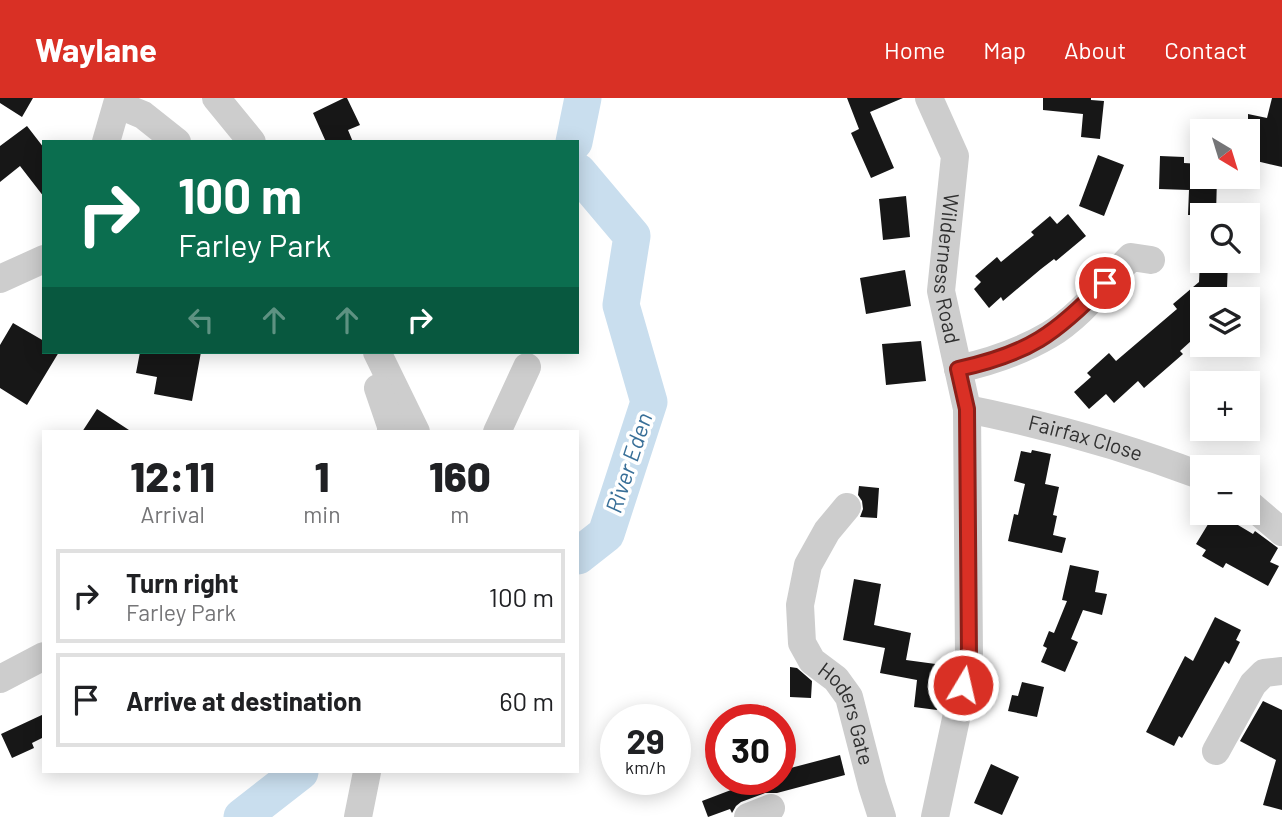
<!DOCTYPE html>
<meta charset="utf-8">
<style>
body{margin:0;font-family:Barlow,sans-serif;background:#f6f6f6;color:#202124;height:100vh;display:flex;flex-direction:column;font-size:26px;white-space:nowrap}
*{box-sizing:border-box;margin:0}
p{font-size:23px;color:#757577}
.icon{flex:none;width:38px;height:38px;fill:none;stroke:currentColor;stroke-width:2;stroke-linecap:round;stroke-linejoin:round}
.map{position:relative;flex:1;overflow:hidden}
.side{position:absolute;left:42px;top:332px;width:537px;height:343px;display:flex;flex-direction:column;background:#fff;border-radius:0px;box-shadow:0 4px 18px #0003}
.side>*{flex:none}
.top-card{position:absolute;left:42px;top:42px;width:537px;height:214px;border-radius:0px;box-shadow:0 4px 18px #0003;background:#0b6e4f;color:#fff;overflow:hidden}
.needle{width:46px;rotate:142deg}
.tools{position:absolute;left:1190px;top:21px;display:grid;gap:14px}
.tools a{display:grid;place-items:center;width:70px;height:70px;border-radius:0px;background:#fff;box-shadow:0 4px 18px #0003;font-size:35px}
.speed{position:absolute;left:600px;top:606px;display:flex;gap:14px;font-size:35px;font-weight:700;text-align:center}
.speed>*{display:grid;place-content:center;width:91px;height:91px;border-radius:50%;background:#fff;box-shadow:0 4px 18px #0003;line-height:1}
.speed small{font-size:18px;font-weight:400}
.speed .limit{border:10px solid #d22;background:#fff;color:#111}
.pin{position:absolute;display:grid;place-items:center;width:60px;height:60px;color:#fff;margin:-30px;border:4px solid #fff;border-radius:50%;box-shadow:0 2px 7px #0007}
.me{position:absolute;width:77px;margin:-38px;rotate:9deg;stroke-linejoin:round;filter:drop-shadow(0 0 5px #0008)}
.turn{display:flex;align-items:center;gap:24px;height:147px;padding:0 21px;font-size:32px}
.turn .icon{width:91px;height:91px;stroke-width:2.5}
.turn b{display:block;font-size:49px;line-height:60px}
.lanes{display:flex;align-items:center;height:66px;padding:0 21px;background:#0003;justify-content:center;gap:35px;direction:ltr}
.lanes .off{opacity:.35}
.eta{display:flex;justify-content:space-evenly;align-items:center;height:119px;text-align:center}
.eta b{font-size:42px;font-weight:800;line-height:49px}
ul{padding:0;list-style:none}
li{display:flex;align-items:center;gap:21px;height:94px;margin:0 14px 10px;padding:0 7px;border:4px solid #e0e0e0;border-radius:0px}
li div{flex:1}
li b{display:block;font-size:26px}
li em{font-style:normal}
header{display:flex;align-items:center;gap:42px;box-sizing:border-box;height:98px;padding:0 35px;background:#d93025;color:#fff}
header strong{font-size:33px}
nav{display:flex;gap:38px;margin-inline-start:auto;font-size:24px}
.map>svg:first-child{display:block}
</style>
<header>
<strong>Waylane</strong>
<nav><a>Home</a><a>Map</a><a>About</a><a>Contact</a></nav>
</header>
<div class="map">
<svg width="1282" height="719" viewBox="0 0 1282 719">
<rect width="100%" height="100%" fill="#fff"/>
<g fill="none" stroke-linecap="round" stroke-linejoin="round">
<path stroke="#c9deee" stroke-width="37" d="M574 44 583 0
M578 74 632 138 621 207 649 304 606 436 578 458
M242 719 300 674"/>
</g>
<path fill="#171717" d="M0 0H33L22 19 0 5Z
M344 0H347L360 27 348 32 353 44H326L313 15Z
M847 0H903L870 14 894 70 871 80 851 35 859 31Z
M1043 0H1091V2L1104 3 1100 41 1081 39 1083 16 1043 12Z
M1272 0H1282V69L1248 61V16L1267 20Z
M27 28 44 50V99L20 68 0 84V48Z
M1098 57 1124 67 1104 118 1079 108Z
M1160 58 1184 59V65L1202 66V79H1217L1216 117H1188L1189 92 1159 91Z
M906 98 910 139 883 142 879 101Z
M1068 116 1086 138 1056 163 1054 161 1041 171 1003 203 1001 199 989 210 974 191 981 184 975 178 997 159 1001 164 1034 137 1031 134 1050 118 1057 126Z
M1200 163H1228L1227 190 1202 189V233L1180 253 1183 256 1144 290 1138 283 1114 305 1106 296 1089 311 1074 294 1091 279 1087 275 1109 255 1116 263 1177 211 1173 206 1199 184Z
M905 172 911 208 866 216 860 180Z
M13 225 44 243V254H59L27 307 0 290V247Z
M921 243 926 283 886 287 882 246Z
M140 254H201L192 303 154 296 157 279 136 275Z
M97 311 132 334H82Z
M1032 352 1051 356 1045 386 1059 389 1053 417 1057 418 1053 437 1066 440 1062 455 1008 443 1014 416 1018 417 1025 386 1014 383 1021 353 1031 355Z
M859 388 879 390 877 420 860 419 863 411 862 403 858 397Z
M1213 418 1220 422 1223 418 1253 436 1255 433 1278 450 1270 464 1279 468 1268 488 1226 465 1223 470 1202 458 1206 452 1196 446Z
M1070 467 1099 473 1095 494 1107 496 1102 517 1083 512 1071 541 1078 544 1065 574 1041 564 1047 550 1043 548 1049 533 1054 535 1067 503 1062 502Z
M854 481 881 486 874 527 911 535 906 562 943 567 937 612 914 609 917 582 880 575 885 550 843 542Z
M1215 519 1241 532 1236 542 1240 544 1229 566 1225 563 1182 640 1179 638 1174 648 1146 634 1185 558 1193 563Z
M790 569 797 570 812 583 811 600 790 599Z
M1022 584 1044 589 1037 619 1008 613 1012 597 1018 598Z
M1263 603 1282 612V712L1263 707 1276 662 1240 643Z
M44 616V639L32 645 34 650 12 660 1 636Z
M840 657 845 677 777 695H765L741 704 736 708 732 715 730 711 708 719 702 703 760 681H785L783 672Z
M991 666 1019 679 1002 717 974 705Z"/>
<g fill="none" stroke-linecap="round" stroke-linejoin="round">
<g stroke="#cdcdcd" stroke-width="28">
<path d="M216 0 252 44"/>
<path id="s1" d="M929 0 955 58 941 193 967 311 969 560 935 719"/>
<path d="M106 44 117 6 143 17 177 44"/>
<path d="M0 181 44 161"/>
<path d="M377 254 416 334"/>
<path d="M958 271C990 264 1020 254 1049 237 1081 218 1105 185 1131 159L1151 162"/>
<path d="M378 290 391 328V334"/>
<path id="s2" d="M967 311C1047 327 1126 349 1202 378"/>
<path d="M497 334 527 269"/>
<path d="M1248 405 1282 434"/>
<path id="s3" d="M847 409 827 433 808 467 800 507 802 545 812 563 836 581 849 599 872 688 882 719"/>
<path d="M0 581 44 558"/>
<path d="M1216 653 1253 586 1264 575 1282 573"/>
<path d="M358 719 367 674"/>
<path d="M748 719 771 710"/>
</g>
</g>
<g fill="none" stroke-linecap="round" stroke-linejoin="round">
<g stroke="#8d1f18" stroke-width="18">
<path id="route" d="M963 587 969 560 967 311 958 271C1028 256 1056 236 1105 185"/>
</g>
<use href="#route" stroke="#d93025" stroke-width="12"/>
</g>
<g text-anchor="middle" stroke-width="7" stroke-linejoin="round" paint-order="stroke">
<g font-size="21" fill="#303030" stroke="#fff">
<text dy="7" stroke="none"><textPath href="#s1" startOffset="177">Wilderness Road</textPath></text>
<text dy="7" stroke="none"><textPath href="#s2" startOffset="122">Fairfax Close</textPath></text>
<text dy="7" stroke="none"><textPath href="#s3" startOffset="236">Hoders Gate</textPath></text>
</g>
<g font-size="23" font-style="italic" fill="#386f98" stroke="#fff">
<text transform="translate(629 365) rotate(-72)" y="8">River Eden</text>
</g>
</g>
</svg>
<div class="tools">
<a><svg class="needle" viewBox="-14 -14 28 28"><path d="M0-13l5 13h-10z" fill="#e53935"/><path d="M0 13l5-13h-10z" fill="#757577"/></svg></a>
<a><svg class="icon" aria-label="search" viewBox="0 0 24 24"><circle cx="10" cy="10" r="6"/><path d="M15 15l6 6"/></svg></a>
<a><svg class="icon" aria-label="layers" viewBox="0 0 24 24"><path d="M12 4l9 5-9 5-9-5zM3 14l9 5 9-5"/></svg></a>
<a>+</a>
<a>−</a>
</div>
<div class="speed"><div>29<small>km/h</small></div><div class="limit">30</div></div>
<div class="pin" style="left:1105px;top:185px;background:#d93025"><svg class="icon" aria-label="arrive" viewBox="0 0 24 24"><path d="M6 21V4h12l-3 4 3 4H6"/></svg></div>
<svg class="me" style="left:963px;top:587px" viewBox="-20 -20 40 40"><circle r="17" fill="#d93025" stroke="#fff" stroke-width="3"/><path d="M0-11L8 9 0 5-8 9z" fill="#fff"/></svg>
<div class="top-card">
<div class="turn"><svg class="icon" aria-label="right" viewBox="0 0 24 24"><path d="M7 20v-9h11M14 6l5 5-5 5"/></svg><div><b>100 m</b>Farley Park</div></div>
<div class="lanes"><svg class="icon off" aria-label="left" viewBox="0 0 24 24"><path d="M17 20v-9H6M10 6l-5 5 5 5"/></svg><svg class="icon off" aria-label="ahead" viewBox="0 0 24 24"><path d="M12 20V5M6 11l6-6 6 6"/></svg><svg class="icon off" aria-label="ahead" viewBox="0 0 24 24"><path d="M12 20V5M6 11l6-6 6 6"/></svg><svg class="icon" aria-label="right" viewBox="0 0 24 24"><path d="M7 20v-9h11M14 6l5 5-5 5"/></svg></div>
</div>
<section class="side">
<div class="eta">
<div><b>12:11</b><p>Arrival</p></div>
<div><b>1</b><p>min</p></div>
<div><b>160</b><p>m</p></div>
</div>
<ul>
<li><svg class="icon" aria-label="right" viewBox="0 0 24 24"><path d="M7 20v-9h11M14 6l5 5-5 5"/></svg><div><b>Turn right</b><p>Farley Park</p></div><em>100 m</em></li>
<li><svg class="icon" aria-label="arrive" viewBox="0 0 24 24"><path d="M6 21V4h12l-3 4 3 4H6"/></svg><div><b>Arrive at destination</b></div><em>60 m</em></li>
</ul>
</section>
</div>
